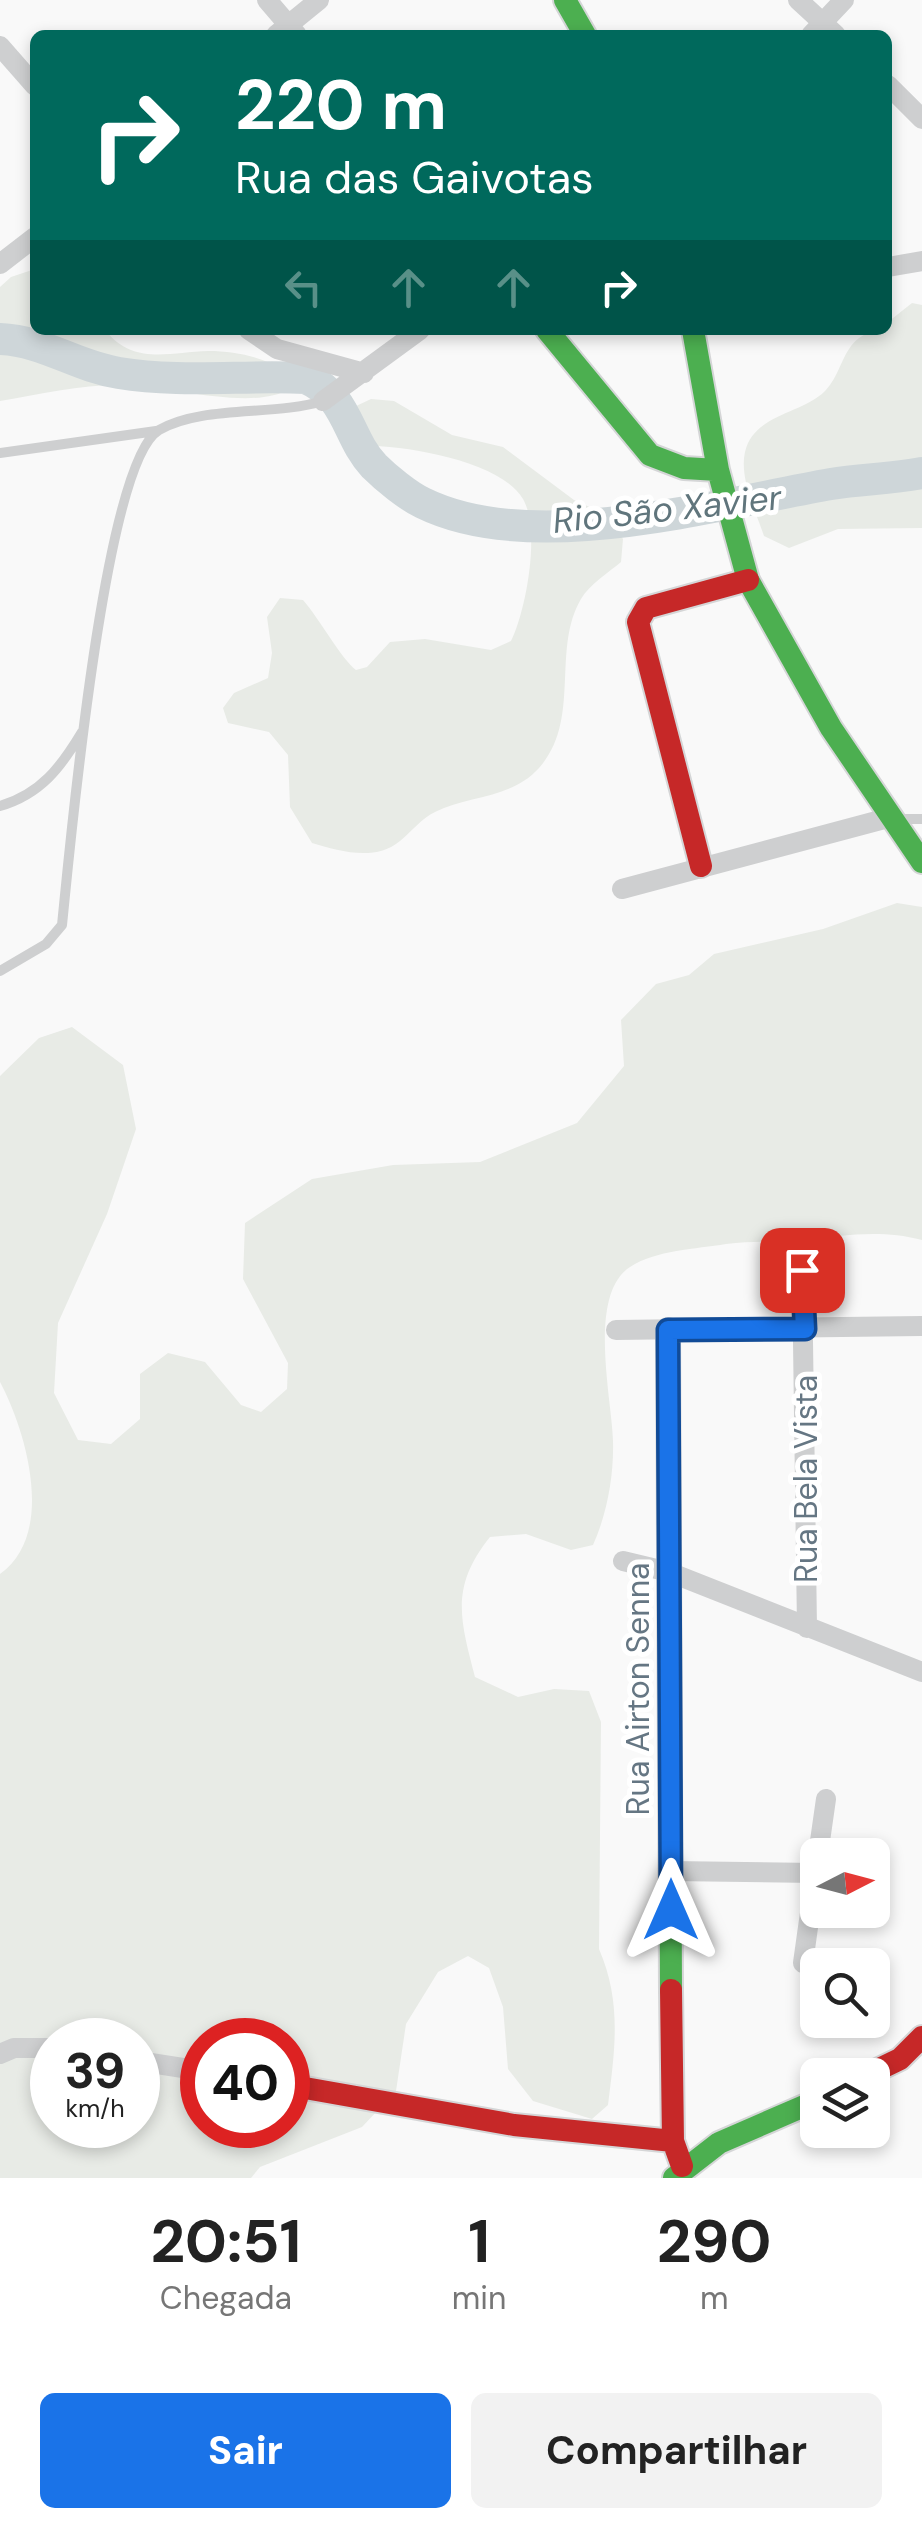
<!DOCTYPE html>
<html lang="pt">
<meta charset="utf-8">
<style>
body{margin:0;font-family:"DM Sans",sans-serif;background:#f2f2f2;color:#222;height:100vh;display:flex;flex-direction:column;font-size:38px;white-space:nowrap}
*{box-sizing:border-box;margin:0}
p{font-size:32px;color:#767676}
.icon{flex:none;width:55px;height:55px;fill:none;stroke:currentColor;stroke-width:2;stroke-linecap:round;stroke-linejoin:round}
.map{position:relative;height:2178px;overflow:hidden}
.panel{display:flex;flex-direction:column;background:#fff;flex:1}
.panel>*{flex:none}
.top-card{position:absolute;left:30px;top:30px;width:862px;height:305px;border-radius:15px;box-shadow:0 5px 15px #0003;background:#00695c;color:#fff;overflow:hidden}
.needle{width:65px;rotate:84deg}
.buttons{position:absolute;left:800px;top:1838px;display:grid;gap:20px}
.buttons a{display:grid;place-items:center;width:90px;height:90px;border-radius:15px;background:#fff;box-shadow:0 5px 15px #0003;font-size:50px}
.speed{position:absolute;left:30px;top:2018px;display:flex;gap:20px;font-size:50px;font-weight:700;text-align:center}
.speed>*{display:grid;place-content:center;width:130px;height:130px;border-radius:50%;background:#fff;box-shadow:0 5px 15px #0003;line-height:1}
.speed small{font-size:25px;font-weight:400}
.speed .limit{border:15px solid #d22;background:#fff;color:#111}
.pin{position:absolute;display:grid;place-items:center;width:85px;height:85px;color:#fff;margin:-42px;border-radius:20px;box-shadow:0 5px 15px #0006}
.me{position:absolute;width:110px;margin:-55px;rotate:0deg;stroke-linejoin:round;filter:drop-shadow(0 0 8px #0008)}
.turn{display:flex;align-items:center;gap:35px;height:210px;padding:0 40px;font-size:45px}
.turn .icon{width:130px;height:130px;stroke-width:2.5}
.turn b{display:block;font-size:70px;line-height:85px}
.lanes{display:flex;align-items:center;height:95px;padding:0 40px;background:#0003;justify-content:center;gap:50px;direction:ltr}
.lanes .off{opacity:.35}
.eta{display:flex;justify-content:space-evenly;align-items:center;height:170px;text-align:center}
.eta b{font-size:60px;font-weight:700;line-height:70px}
.action{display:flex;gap:20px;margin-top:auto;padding:20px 40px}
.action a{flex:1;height:115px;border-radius:15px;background:#1a73e8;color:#fff;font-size:40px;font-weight:700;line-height:115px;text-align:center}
.action a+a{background:#f2f2f2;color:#222}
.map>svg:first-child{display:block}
</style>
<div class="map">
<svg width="922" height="2178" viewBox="0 0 922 2178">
<rect width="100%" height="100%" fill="#f9f9f9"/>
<path fill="#e8ebe6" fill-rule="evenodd" d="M35 269V330H105C134 366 169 352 208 351 237 351 260 357 285 370L289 389C253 411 173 387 130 385 87 383 42 394 0 401V287L11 277Z
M912 303 922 305V528L838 529 789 548 764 536C756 512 739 478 745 452 754 414 802 414 825 391 847 369 841 330 888 330V322Z
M371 399 394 401 452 435 503 447 574 500 605 514 623 539 621 562C609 572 589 585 581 599 551 650 582 720 539 768 511 799 469 795 435 812 421 819 412 831 400 841 375 862 339 851 312 843L290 807 288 755 269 732 228 723 223 708 234 693 268 678 272 653 267 617 280 598 303 600C319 618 342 660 356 670L367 667 390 642 425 639 491 650 511 641C526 611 541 530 523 499 500 459 395 443 353 446L342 437 341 422 354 407Z
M897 903 922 907V1240C879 1229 844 1236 802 1240 776 1243 752 1240 726 1244 696 1249 656 1250 630 1267 587 1295 612 1399 613 1441 614 1476 607 1514 593 1545L571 1550 526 1534 490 1537C450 1587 460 1619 475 1677L518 1697 554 1689 589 1691 601 1722 599 1949C622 2002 615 2049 608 2105L592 2119 533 2101 508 2069 503 2007 489 1968 468 1956 438 1972 406 2024 396 2091 362 2127 260 2167 251 2178H0V1574C56 1534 27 1433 0 1382V1076L39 1038 72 1027 123 1065 136 1129 107 1214 58 1323 54 1393 78 1440 111 1444 140 1419V1374L168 1353 205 1362 241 1405 261 1412 287 1389 288 1363 243 1279 245 1223 312 1179 393 1165 480 1162 577 1123 624 1066 621 1020 656 984 689 975 714 954 823 929ZM52 2040H138V2125H52ZM202 2040H288V2125H202Z"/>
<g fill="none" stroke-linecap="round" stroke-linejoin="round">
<path stroke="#ced6d9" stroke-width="32" d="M0 339C45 341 75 366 119 373 180 383 244 375 306 378 349 397 346 436 374 466 386 478 408 496 423 503 533 557 716 504 831 484 861 479 892 479 922 473"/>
<g stroke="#d5d6d7" stroke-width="26">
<path id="fast" d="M565 0 585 35
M547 330 650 455 684 468 718 470
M693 330 718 470 748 580 831 728 922 862
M668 1330 671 1990
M674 2178 719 2143 818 2100"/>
</g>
<g stroke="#d5d6d7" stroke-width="26">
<path id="jam" d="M701 866 638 622 646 608 748 580
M671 1990 673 2141 682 2166
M867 2075 900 2059 922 2037
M288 2085 514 2125 673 2141"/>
</g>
<path stroke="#cecfd0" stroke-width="10" d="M0 453 156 431
M0 806C41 794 61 767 82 732
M898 819H922
M0 971 46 944 62 925C70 847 104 463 159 430 202 405 274 416 323 401"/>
<path stroke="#cecfd0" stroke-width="20" d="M267 0 297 35
M798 0 836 35
M276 35 319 0
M811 35 844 0
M0 46 35 86
M888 85 922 119
M0 264 35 237
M888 267 922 261
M249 330 277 349 364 373
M323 401 420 330
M622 889 888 818
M802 1270 807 1628
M616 1330 922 1326
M623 1561 669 1572 922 1672
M818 1855 826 1799
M671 1871 816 1873
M803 1963 817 1863
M0 2054 14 2048H52
M138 2061 202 2071"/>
<use href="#fast" stroke="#4caf50" stroke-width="22"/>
<use href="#jam" stroke="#c62828" stroke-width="22"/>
</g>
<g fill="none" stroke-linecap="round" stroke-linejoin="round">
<g stroke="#114b97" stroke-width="25">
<path id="route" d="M671 1910 668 1330 805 1329 802 1270"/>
</g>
<use href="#route" stroke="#1a73e8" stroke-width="18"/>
</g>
<g text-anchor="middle" stroke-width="10" stroke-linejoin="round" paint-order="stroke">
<g font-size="32" fill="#657683" stroke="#fff">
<text transform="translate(806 1479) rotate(-90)" y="11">Rua Bela Vista</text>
<text transform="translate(638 1689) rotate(-90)" y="11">Rua Airton Senna</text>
</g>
<g font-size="35" font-style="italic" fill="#60757c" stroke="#fff">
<text transform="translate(667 509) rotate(-6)" y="12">Rio São Xavier</text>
</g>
</g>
</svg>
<div class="buttons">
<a><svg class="needle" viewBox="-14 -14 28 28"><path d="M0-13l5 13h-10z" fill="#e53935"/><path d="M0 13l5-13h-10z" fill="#767676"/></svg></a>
<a><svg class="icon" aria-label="search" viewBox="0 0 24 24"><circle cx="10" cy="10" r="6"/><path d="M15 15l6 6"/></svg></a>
<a><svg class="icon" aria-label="layers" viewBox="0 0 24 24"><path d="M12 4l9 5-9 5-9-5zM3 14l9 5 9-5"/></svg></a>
</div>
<div class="speed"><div>39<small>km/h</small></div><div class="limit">40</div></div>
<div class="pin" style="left:802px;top:1270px;background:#d93025"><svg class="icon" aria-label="arrive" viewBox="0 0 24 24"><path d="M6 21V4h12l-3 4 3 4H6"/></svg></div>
<svg class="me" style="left:671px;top:1910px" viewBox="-20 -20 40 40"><path d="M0-17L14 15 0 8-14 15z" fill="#1a73e8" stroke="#fff" stroke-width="4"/></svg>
<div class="top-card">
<div class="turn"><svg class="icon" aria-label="right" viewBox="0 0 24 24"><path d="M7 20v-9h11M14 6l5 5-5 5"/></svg><div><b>220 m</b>Rua das Gaivotas</div></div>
<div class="lanes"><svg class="icon off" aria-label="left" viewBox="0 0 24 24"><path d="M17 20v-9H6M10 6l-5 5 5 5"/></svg><svg class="icon off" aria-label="ahead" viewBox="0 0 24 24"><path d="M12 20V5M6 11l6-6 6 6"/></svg><svg class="icon off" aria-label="ahead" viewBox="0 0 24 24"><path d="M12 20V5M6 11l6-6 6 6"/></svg><svg class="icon" aria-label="right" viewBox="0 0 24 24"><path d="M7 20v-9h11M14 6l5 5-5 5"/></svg></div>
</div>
</div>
<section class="panel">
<div class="eta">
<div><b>20:51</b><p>Chegada</p></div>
<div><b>1</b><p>min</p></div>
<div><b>290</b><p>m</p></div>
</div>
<div class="action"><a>Sair</a><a>Compartilhar</a></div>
</section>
